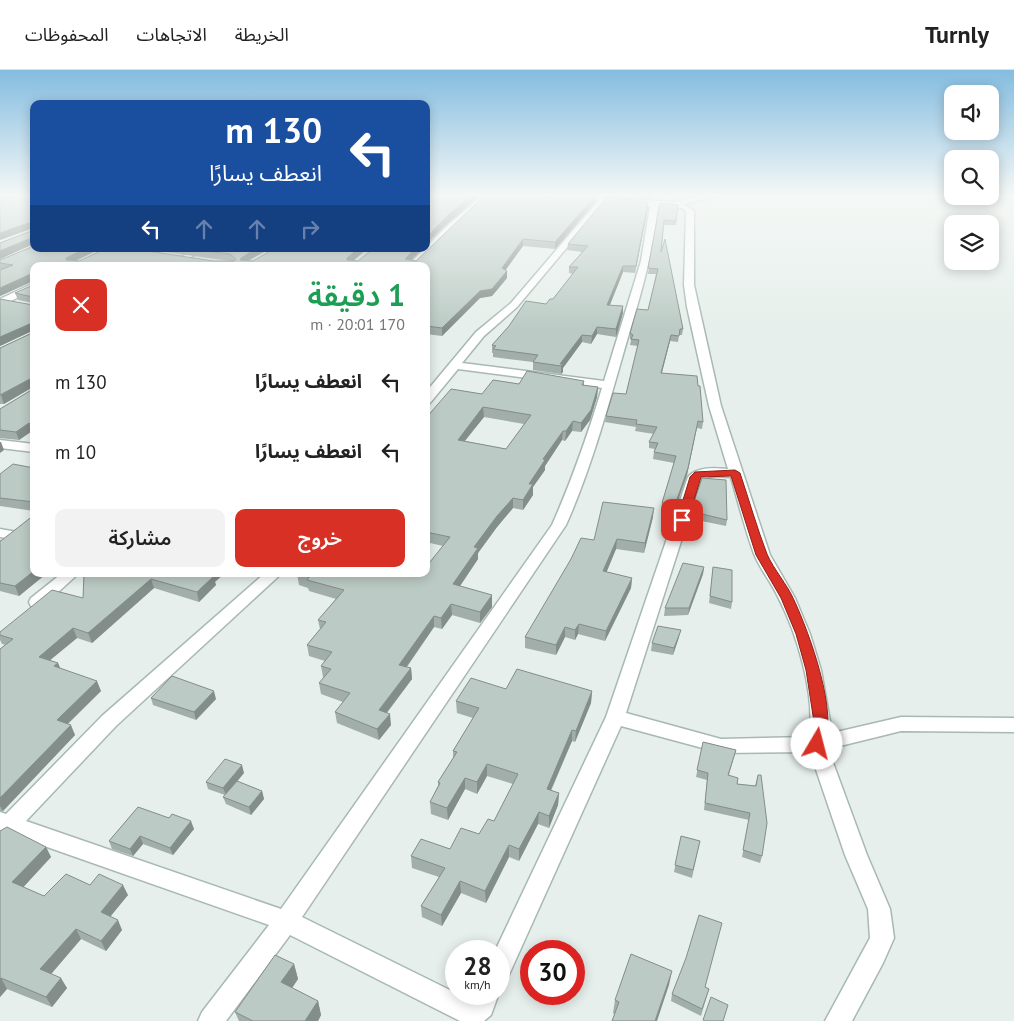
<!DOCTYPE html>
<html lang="ar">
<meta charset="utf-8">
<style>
body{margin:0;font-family:"PT Sans","Noto Sans Arabic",sans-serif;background:#f2f2f2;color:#222;direction:rtl;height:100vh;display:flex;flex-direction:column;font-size:19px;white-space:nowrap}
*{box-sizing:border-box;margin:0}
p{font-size:16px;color:#767676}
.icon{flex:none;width:28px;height:28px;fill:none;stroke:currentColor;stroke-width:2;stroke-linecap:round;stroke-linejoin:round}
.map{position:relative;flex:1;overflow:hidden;direction:ltr}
.panel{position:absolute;left:30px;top:192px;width:400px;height:315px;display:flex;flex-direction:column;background:#fff;border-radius:10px;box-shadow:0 2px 12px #0003;direction:rtl}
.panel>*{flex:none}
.hud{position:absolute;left:30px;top:30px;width:400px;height:152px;border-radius:10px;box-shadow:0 2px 12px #0003;direction:rtl;background:#1a4fa0;color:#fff;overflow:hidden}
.buttons{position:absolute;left:944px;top:15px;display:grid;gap:10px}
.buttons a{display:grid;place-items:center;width:55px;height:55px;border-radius:10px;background:#fff;box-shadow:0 2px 12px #0003;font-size:25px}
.speed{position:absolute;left:445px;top:870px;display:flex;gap:10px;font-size:25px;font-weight:700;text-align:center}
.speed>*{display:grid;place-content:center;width:65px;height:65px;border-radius:50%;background:#fff;box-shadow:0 2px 12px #0003;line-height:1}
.speed small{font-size:12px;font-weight:400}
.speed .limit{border:8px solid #d22;background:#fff;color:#111}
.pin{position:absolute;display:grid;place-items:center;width:42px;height:42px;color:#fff;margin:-21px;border-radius:10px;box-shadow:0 2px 8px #0006}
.me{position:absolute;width:55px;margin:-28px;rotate:8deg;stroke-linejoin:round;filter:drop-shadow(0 0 4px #0008)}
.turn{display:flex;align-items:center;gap:18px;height:105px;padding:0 25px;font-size:22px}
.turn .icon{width:65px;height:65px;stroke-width:2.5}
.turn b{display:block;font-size:35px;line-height:42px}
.lanes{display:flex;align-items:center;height:48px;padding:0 25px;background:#0003;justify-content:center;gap:25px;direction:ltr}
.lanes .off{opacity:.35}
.round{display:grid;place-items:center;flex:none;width:52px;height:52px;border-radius:10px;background:#f2f2f2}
.overview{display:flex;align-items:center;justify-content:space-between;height:85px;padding:0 25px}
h1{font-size:30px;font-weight:600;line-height:38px;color:#1e9e55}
.primary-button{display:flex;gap:10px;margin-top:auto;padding:10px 25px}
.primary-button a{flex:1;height:58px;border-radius:10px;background:#d93025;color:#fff;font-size:20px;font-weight:600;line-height:58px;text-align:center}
.primary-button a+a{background:#f2f2f2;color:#222}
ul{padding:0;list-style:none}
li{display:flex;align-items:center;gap:15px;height:70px;padding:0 25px}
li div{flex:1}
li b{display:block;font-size:19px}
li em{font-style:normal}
header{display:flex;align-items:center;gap:30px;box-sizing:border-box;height:70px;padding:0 25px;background:#fff;border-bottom:1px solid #e0e0e0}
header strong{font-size:24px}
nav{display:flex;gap:28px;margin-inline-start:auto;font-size:18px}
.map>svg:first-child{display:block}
</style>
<header>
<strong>Turnly</strong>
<nav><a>الخريطة</a><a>الاتجاهات</a><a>المحفوظات</a></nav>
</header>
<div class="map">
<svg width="1014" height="951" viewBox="0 0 1014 951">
<rect width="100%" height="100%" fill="#e6efeb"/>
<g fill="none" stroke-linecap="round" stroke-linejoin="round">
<g stroke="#a8b8b2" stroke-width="3">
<path id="minor" d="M482 126H490L416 196H407L449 154Z
M579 126 674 132 699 126H716L684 134 694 141V215L721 336 770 485 795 528 810 564 821 600 830 651 828 664 901 647 1014 648V662L901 661 828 679 867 785 890 839 894 868 883 893 852 951H825L870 868 868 839 845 785 810 682 721 683 621 656 508 907 499 911V881H495L606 647 688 407C697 396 715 398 728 399L709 336 687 237 684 215 686 142 682 138 658 136C653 187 638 233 624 281 607 340 591 399 566 455L302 847 468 929H471L475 924 499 923 491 945 484 951H460L290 865 226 951H198L202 942 269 855 13 765 8 770 0 773V742L6 744 102 646 264 504H281L116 656 26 751 281 839 552 455C572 410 588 364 602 318L458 299 430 333H426V322L476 262 511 233 599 130ZM606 131 650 136 641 191 604 311 462 293 484 266 517 237ZM714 406 731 407C738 432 745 459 754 484 760 499 771 512 778 527 797 563 816 627 809 667L721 669 626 643 701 409Z
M195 179H205L175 196H165Z
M34 213V220L0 236V229Z
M0 370 34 374V382L0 378Z
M0 459 17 462 19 465 12 469 0 467Z
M61 504H78L43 536H31L29 532 31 528Z"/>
</g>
<use href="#minor" fill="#fff" fill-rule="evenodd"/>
</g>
<path fill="#a1aea9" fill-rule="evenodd" d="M34 126V179H100L76 191H230L144 179H269L248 191H253L367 179 353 191H358L373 179H422L411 190 416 191 559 129 561 126H595V132L555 179 523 176 505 200 507 208 492 226 480 228 442 266 426 264V196H34V363L32 361 19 370 0 368V369V339L33 319V317L4 334H0V278L32 263V261L0 276V229L33 235V233L18 230 15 223 33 215V211L0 226 2 199H0V190L33 176 31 175 0 189V173L34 160 33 158 0 170Z
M636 126H653V129L637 128Z
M660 133 678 135 676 155H664L661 182 683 259 682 265H679L678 272 670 271 662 303 698 316 703 352 702 359 697 358 687 405 674 442 661 440 662 433 674 393 653 389 654 382 655 379 649 378V372L654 364 635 361 636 357 605 352 606 346 626 324 638 276 630 275 631 270 630 269V263L648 240 656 204H648Z
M648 138 635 203 623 202 610 235 623 243 616 267 597 264 591 274 582 272 563 298V302L561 304 533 300V292L493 287V283H492V275L553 229 573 204 569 203V197L582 182 567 180 568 174Z
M584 311V316L598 317 597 327 590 350 581 362 572 361 565 371 562 370 545 396V400L533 417V425L523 440 513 438 497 457 478 483V489L460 516 492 537 480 553 452 545 442 559 434 557 407 597 411 598 412 609 387 643 391 655 379 670 337 653 335 642 343 632 321 624 319 613 323 608V607L321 596 325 591 309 586 307 575 320 559 318 550 336 529 309 521 308 518 299 515 297 504 420 505 443 476 426 472V348L482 324 519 314ZM484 347 524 354 506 379 465 371Z
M34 398V441L0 436V404Z
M702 408 727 450 726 456 697 450V446L691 445 692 438Z
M653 447 644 483 616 479 606 502 632 508 631 518 605 571 578 564 575 570 565 567 556 585 525 578V567L594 470Z
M2 470 34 504H46L19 526 0 521V471Z
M704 497 703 504 688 545 664 546 665 538Z
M713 497 732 532 731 539 709 533Z
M84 504 215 512 216 515 199 532 154 518 92 573 77 568 50 590 58 593 60 598 101 621 68 654 75 665 3 741H0V579L6 575 2 574 0 570V562L83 528Z
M679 567 673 585 651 581 652 573Z
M506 619 592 621 591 633 575 672 572 671 551 721 559 723 558 735 549 758 538 754 519 791 509 787 486 833 461 823 442 856 422 847 421 836 439 807 412 798 411 786 450 779 479 764 494 751 513 714 487 706 477 724 465 719 448 750 431 744 430 732 438 716V712L453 688V681L473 648 457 643 456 631Z
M151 628 216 629 196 650 153 635Z
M703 672 736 680 729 705 737 714 755 716 758 705 762 786 760 793 742 787 749 750 704 740 707 710 696 707Z
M244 703 237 711 262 721 264 729 251 745 226 734 223 727 225 725 208 719 206 712Z
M138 737 194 759 173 785 143 774 133 786 112 779 109 771Z
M0 761 46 777 51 787 23 817 44 826 90 815 128 825 110 846 122 860 106 881 81 869 51 904 67 918 52 937 7 919 0 927Z
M681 766 700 771 692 808 674 802Z
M456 884V913L448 910V902Z
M294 894 298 909 292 918 318 931 321 945 318 951H239L235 942Z
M669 915 614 944 613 943 615 930Z
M705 917 709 919 701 946 671 931 672 924Z"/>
<path fill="#838d89" d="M0 126H11L0 130Z
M426 126H434L426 132Z
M471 126H479L448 153 426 174V168L447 146Z
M595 126V132L555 179V172Z
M648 132V138L635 203 636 196Z
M31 152 33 158 0 170V163Z
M29 169 31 175 0 189V181Z
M523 169V176L502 205V198Z
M85 179H100L68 194 66 190V188Z
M256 179H269L242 194 240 190 241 188Z
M358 179H367L348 195V196L347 188Z
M415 179H422L405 196V189Z
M623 196V202L607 242V235Z
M507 201V208L492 226 480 228 442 266V258L480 221Z
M31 204 33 211 0 226V218Z
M623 236V243L616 267V259Z
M32 253 34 260 0 276V267Z
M597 257V264L591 274 592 266Z
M582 265V272L563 298V302L561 304V296L560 294Z
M671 265 670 271 660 309 661 303Z
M30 309 33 317 4 334 1 325Z
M598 317 597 327 590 350 581 362V353Z
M483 337 484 347 458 379V370Z
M573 351 572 361 565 371 566 361Z
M698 351 687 405 674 442 675 435Z
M29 353 32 361 19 370 16 362Z
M563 361 562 370 545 396V400L533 417V425L523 440V430L529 414 543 389Z
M0 372H1L4 380 0 383Z
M513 428V438L497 457 478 483V489L454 525 453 514 474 477 497 446Z
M654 438 653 447 644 483 645 473Z
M617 469 616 479 603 511V501Z
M704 497 703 504 688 545 689 538Z
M34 501V504H46L19 526 15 516Z
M212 504H224L215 512 216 515 199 532 197 522Z
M632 508 631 518 605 571 606 561Z
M151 509 154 518 92 573 88 563Z
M492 525V537L480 553V542Z
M451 534 452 545 442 559 441 548Z
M434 546V557L400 606 399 595Z
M579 554 578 564 575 570V560Z
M565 557V567L556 585V575Z
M73 558 77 568 43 596 39 587Z
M681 560 679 567 673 585 674 578Z
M58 593 62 603 54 596Z
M411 598 412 609 380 651 379 640Z
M97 611 101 621 61 660 57 650Z
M214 621 216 629 196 650 194 642Z
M592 621 591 633 575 672 576 661Z
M390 644 391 655 379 670 377 659Z
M71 655 75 665 3 741 0 736V728Z
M572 660V671L546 731 547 719Z
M487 694V706L477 724V712Z
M242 695 244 703 226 725 223 718Z
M465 708V719L448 750 447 738Z
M262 721 264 729 251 745 249 737Z
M559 723 558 735 549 758V746Z
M539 742 538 754 519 791V779Z
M191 751 194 759 173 785 170 778Z
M140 766 143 774 133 786 130 779Z
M509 775V787L486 833 485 821Z
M46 777 51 787 18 823 12 812Z
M460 811 461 823 442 856 441 845Z
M123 815 128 825 106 852 101 842Z
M118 850 122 860 106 881 101 871Z
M76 859 81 869 46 910 40 899Z
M294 894 298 909 286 927 281 912Z
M672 901 669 915 657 951H655Z
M1 908 7 919 0 927V909Z
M61 908 67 918 52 937 46 927Z
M318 931 321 945 318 951H305Z"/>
<path fill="#bbcac4" stroke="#838d89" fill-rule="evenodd" d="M14 126H34V153L31 152 0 163V132Z
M439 126H471L447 146 426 168V135Z
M484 126H540L559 129 561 126H595L555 172 523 169 502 198 507 201 492 219 480 221 442 258 426 256V196H34V359L29 353 16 362 0 360V339L33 319V311L30 309 0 325V278L32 263V253L0 267V229L33 235V227L15 223 33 215 34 206 31 204 0 218V200L13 195 0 193V190L34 176V179H85L66 188V190L79 191 105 179H135L213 191H234L236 189 230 184 190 179H256L241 188 240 190 253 191 274 179H358L347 188V190L358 191 373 179H415L405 189 416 191Z
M607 127 648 132 636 196H623L607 235 623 236 616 259 597 257 592 266 582 265 560 294H563L561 296 533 292 538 285 493 279 496 276 492 275 509 256 526 231 546 234 550 229H553L578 197H569L588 176 568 174Z
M660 133 678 135 676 151 664 150 661 182 665 169 683 259H680L679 266 671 265 661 303 697 306 698 316H700L703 352 698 351 688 398 675 435 662 433 676 386 654 382 658 373 649 372 657 357 636 354 637 350 606 346 613 323 626 324 639 270 631 269 633 265 630 263 637 239 648 240 658 199 648 198Z
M34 156V170L29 169 0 181V173L34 160Z
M527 301 584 311 582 315 598 317 591 340 581 353 573 351 566 361H563L543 389 545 390 529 414H533L523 430 513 428 497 446 474 477 478 478 453 514 492 525 480 542 451 534 441 548 434 546 399 595 411 598 379 640 390 644 377 659 335 642 350 623 319 613 331 599 321 596 332 582 307 575 326 552 318 550 344 520 307 510 309 507 297 504H407L413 505 414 504 420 505 421 504H426V497L450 467 426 462V348L451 319 482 324 493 310 519 314ZM483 337 531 345 506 379 458 370Z
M13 394 34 398V432L0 428V404Z
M702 408 726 410 727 450 698 443 699 440 692 438Z
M603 432 654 438 645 473 617 469 603 501 632 508 606 561 579 554 575 560 565 557 556 575 525 567 571 489 581 468 594 470Z
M34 445V501L15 516 0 513V471L2 470Z
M683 493 704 497 689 538H665Z
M713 497 732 500V532L710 526Z
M84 504H212L210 505 214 506 197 522 151 509 88 563 73 558 39 587 58 593 54 596 97 611 57 650 71 655 0 728V579L13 569 0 565V562L52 520 83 528Z
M658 556 681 560 674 578 652 573Z
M517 599 592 621 576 661 572 660 547 719 559 723 549 746 539 742 519 779 509 775 485 821 460 811 441 845 421 836 445 798 411 786 421 769 450 779 461 758 479 764 488 749 494 751 518 704 487 694 477 712 465 708 447 738 430 732 440 713 438 712 457 682 453 681 479 638 456 631 471 608 506 619Z
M172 606 214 621 194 642 151 628Z
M703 672 736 680 728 705 738 708 737 714 756 716 758 705H761L767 753 762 786 743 780 750 743 705 733 708 703 697 700Z
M225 689 242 695 223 718 206 712Z
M237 711 262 721 249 737 223 727Z
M138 737 169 748 172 744 191 751 170 778 140 766 130 779 109 771Z
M7 757 46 777 12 812 44 826 66 804 90 815 99 804 123 815 101 842 118 850 101 871 76 859 40 899 61 908 46 927 1 908 0 909V761Z
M681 766 700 771 693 800 675 795Z
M699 845 722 853 705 917 709 919 702 939 672 924 686 888Z
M459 877 470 881H457Z
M456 884V906L448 902Z
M631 884 672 901 655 951H612L619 932 615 930Z
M275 885 294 894 281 912 318 931 305 951H253L235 942Z
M711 927 728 935 723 951H705L703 950Z"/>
<linearGradient id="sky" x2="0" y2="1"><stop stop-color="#84bce0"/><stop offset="0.48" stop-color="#f4f8f6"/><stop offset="1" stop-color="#f4f8f6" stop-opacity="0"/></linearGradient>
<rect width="1014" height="260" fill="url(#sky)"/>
<path fill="#d93025" stroke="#8d1f18" d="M735 400 740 403C749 430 757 458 767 484 774 500 787 514 794 530 809 562 840 646 823 678H812L810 674 814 652 806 600 796 564 781 528 756 485 731 406 701 407 688 450 682 454 677 450 690 407 695 402Z"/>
</svg>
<div class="buttons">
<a><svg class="icon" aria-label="sound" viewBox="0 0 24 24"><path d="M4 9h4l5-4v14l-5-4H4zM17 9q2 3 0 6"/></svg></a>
<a><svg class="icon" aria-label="search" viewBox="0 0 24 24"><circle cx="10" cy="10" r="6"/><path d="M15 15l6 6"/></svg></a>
<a><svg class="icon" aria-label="layers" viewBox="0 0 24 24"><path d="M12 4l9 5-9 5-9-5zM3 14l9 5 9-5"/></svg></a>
</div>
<div class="speed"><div>28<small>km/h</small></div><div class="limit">30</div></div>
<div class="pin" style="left:682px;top:450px;background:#d93025"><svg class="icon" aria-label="arrive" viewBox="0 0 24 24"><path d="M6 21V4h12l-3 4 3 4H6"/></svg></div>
<svg class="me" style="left:817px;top:674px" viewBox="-20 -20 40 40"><circle r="19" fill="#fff"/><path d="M0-13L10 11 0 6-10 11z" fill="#d93025"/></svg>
<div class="hud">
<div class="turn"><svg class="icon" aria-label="left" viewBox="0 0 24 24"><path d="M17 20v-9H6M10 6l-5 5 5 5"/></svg><div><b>130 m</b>انعطف يسارًا</div></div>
<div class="lanes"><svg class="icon" aria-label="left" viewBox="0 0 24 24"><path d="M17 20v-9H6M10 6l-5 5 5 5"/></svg><svg class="icon off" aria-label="ahead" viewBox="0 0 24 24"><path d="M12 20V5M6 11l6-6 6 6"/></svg><svg class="icon off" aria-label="ahead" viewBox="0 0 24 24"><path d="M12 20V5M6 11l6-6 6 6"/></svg><svg class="icon off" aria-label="right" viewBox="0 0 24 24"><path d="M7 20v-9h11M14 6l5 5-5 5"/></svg></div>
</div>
<section class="panel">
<div class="overview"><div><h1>1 دقيقة</h1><p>170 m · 20:01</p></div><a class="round" style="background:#d93025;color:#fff"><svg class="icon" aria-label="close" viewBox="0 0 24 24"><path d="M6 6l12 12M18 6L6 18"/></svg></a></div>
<ul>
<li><svg class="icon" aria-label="left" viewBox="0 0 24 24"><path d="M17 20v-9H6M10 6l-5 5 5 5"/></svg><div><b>انعطف يسارًا</b></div><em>130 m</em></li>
<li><svg class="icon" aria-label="left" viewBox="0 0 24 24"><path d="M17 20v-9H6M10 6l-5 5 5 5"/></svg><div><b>انعطف يسارًا</b></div><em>10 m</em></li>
</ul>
<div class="primary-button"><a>خروج</a><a>مشاركة</a></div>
</section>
</div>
